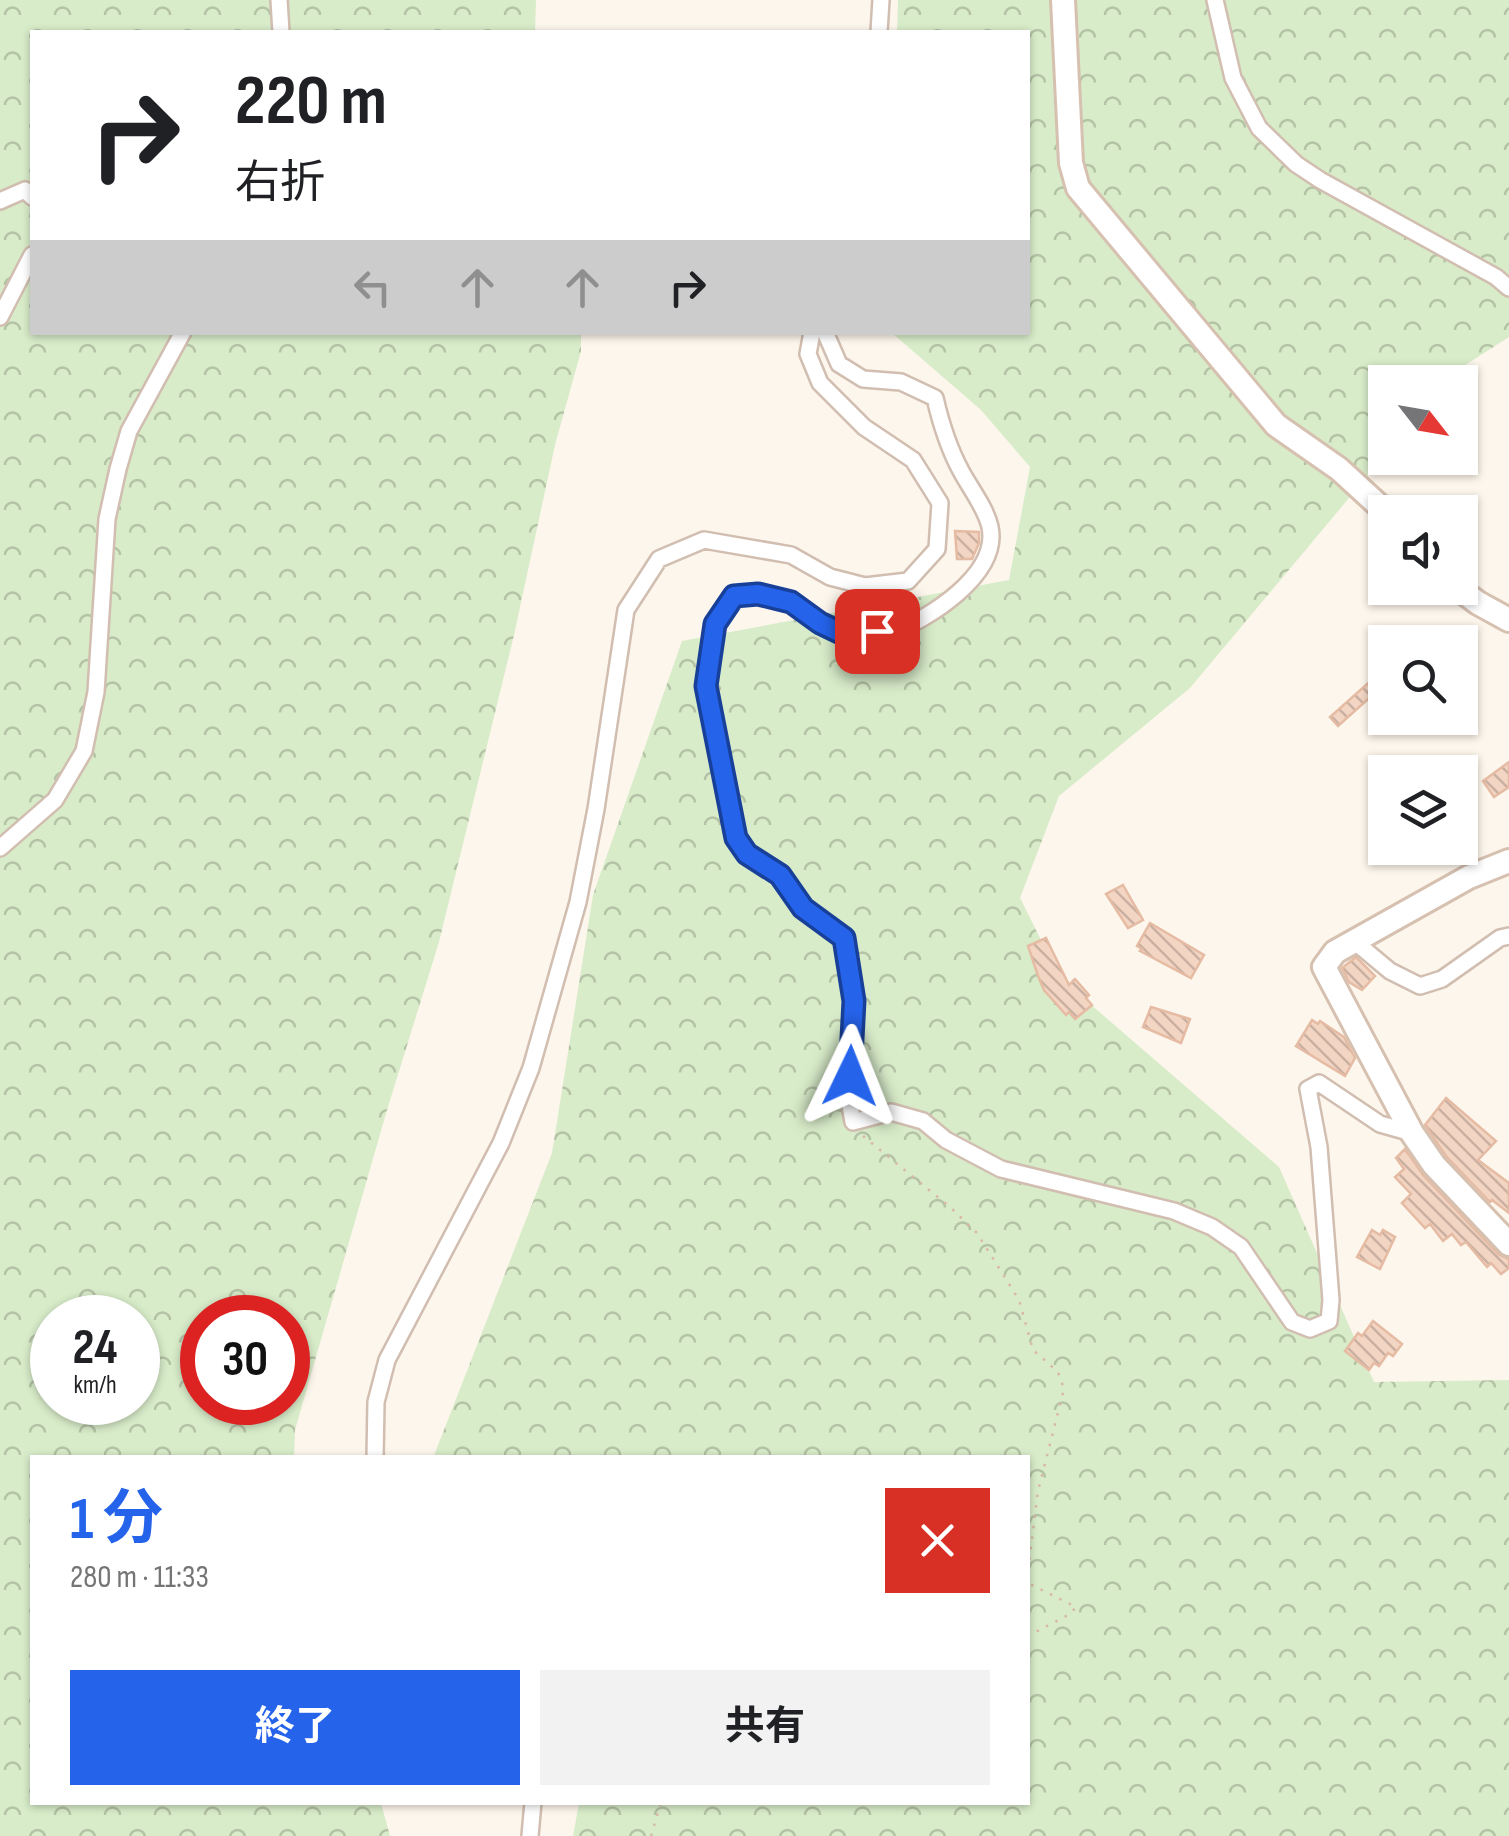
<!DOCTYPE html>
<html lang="ja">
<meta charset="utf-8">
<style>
body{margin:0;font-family:"Sofia Sans Condensed","Noto Sans JP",sans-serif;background:#f2f2f2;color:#202124;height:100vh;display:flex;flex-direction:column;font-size:38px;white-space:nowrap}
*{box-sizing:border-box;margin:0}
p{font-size:32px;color:#757577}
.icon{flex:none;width:55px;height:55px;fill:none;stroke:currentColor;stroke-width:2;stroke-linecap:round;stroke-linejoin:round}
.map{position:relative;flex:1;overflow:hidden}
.drawer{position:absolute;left:30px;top:1455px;width:1000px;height:350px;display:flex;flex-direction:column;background:#fff;border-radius:0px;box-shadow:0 2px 8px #0004}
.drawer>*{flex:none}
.hud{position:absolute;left:30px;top:30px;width:1000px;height:305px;border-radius:0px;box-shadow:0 2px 8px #0004;background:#fff;color:#202124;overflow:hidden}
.needle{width:65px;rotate:121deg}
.controls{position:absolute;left:1368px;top:365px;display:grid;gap:20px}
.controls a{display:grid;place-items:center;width:110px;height:110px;border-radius:0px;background:#fff;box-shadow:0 2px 8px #0004;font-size:50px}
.speed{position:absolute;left:30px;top:1295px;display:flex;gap:20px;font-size:50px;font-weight:700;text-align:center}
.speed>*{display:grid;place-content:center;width:130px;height:130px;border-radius:50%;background:#fff;box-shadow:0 2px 8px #0004;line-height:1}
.speed small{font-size:25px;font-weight:400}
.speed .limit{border:15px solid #d22;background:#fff;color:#111}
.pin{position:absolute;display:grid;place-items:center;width:85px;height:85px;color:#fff;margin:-42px;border-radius:20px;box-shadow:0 5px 15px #0006}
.me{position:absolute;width:110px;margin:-55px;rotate:2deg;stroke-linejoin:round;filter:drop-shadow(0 0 8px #0008)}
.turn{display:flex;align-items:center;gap:35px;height:210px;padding:0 40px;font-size:45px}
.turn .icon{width:130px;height:130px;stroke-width:2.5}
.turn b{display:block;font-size:70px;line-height:85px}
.lanes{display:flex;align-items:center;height:95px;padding:0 40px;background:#0003;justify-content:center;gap:50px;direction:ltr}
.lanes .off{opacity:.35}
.round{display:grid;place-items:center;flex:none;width:105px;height:105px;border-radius:0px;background:#f2f2f2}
.overview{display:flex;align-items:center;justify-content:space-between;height:170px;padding:0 40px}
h1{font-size:60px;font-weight:700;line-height:75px;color:#2563eb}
.action{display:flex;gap:20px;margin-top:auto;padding:20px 40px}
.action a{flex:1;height:115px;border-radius:0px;background:#2563eb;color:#fff;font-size:40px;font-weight:700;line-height:115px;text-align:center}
.action a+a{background:#f2f2f2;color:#202124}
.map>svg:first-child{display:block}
</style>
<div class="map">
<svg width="1509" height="1836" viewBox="0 0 1509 1836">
<defs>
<pattern id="forest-crowns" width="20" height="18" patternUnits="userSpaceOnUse" patternTransform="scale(2.5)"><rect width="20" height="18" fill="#d8ecc9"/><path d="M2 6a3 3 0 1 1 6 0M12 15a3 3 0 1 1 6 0" fill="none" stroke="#b4c2a5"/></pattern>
<pattern id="building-back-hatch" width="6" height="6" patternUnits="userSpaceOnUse" patternTransform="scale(2.5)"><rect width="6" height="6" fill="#f3d5c3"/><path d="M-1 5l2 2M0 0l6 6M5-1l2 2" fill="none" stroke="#cab0a1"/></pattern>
</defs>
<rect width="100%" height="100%" fill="#fdf6ec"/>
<path fill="url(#forest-crowns)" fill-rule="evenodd" d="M0 0H536L535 32H32V332L581 333V351L555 445 514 635 439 942 387 1110 295 1430 294 1457 32 1458V1802L381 1803 390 1836H0ZM52 1318H138V1402H52ZM202 1318H288V1402H202Z
M898 0H1509V337L1456 371 1446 382H1385V455L1190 688 1059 796 1020 898 1060 978 1279 1167 1374 1382 1509 1380V1836H573L579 1803 1028 1802V1458H433L552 1153 593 895 682 641 1009 580 1030 467 981 410 892 333 1028 332V32H897Z"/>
<path fill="url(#building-back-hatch)" stroke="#e6bba3" stroke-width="2.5" d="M955 531 979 532V543L972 559H957Z
M1385 668V684L1338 726 1330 717Z
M1509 762V787L1494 797 1483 781Z
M1123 885 1143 920 1128 928 1106 894Z
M1150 923 1204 955 1191 978 1140 951 1142 949 1137 946Z
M1046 938 1069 985 1075 979 1089 995 1086 998 1092 1005 1075 1019 1069 1012 1066 1015 1044 990 1038 976 1028 946Z
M1356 957 1375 976 1362 990 1349 982 1342 968Z
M1151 1007 1190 1019 1181 1043 1143 1027Z
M1312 1020 1318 1024 1320 1021 1344 1037 1355 1058 1345 1076 1296 1046Z
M1446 1098 1496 1141 1478 1160 1509 1183V1213L1492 1200 1490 1202 1446 1156 1425 1125Z
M1405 1149 1423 1175 1498 1254 1509 1259V1268L1501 1274 1491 1263 1487 1267 1466 1242 1461 1245 1452 1234 1443 1241 1430 1224 1425 1228 1402 1203 1411 1194 1395 1177 1404 1169 1396 1158Z
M1372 1230 1380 1235 1383 1230 1395 1237 1380 1269 1357 1257Z
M1373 1321 1402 1344 1393 1356 1388 1353 1379 1366 1374 1363 1369 1370 1345 1351 1358 1333 1362 1336Z"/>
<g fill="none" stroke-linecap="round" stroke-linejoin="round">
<g stroke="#d1beb0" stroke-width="20">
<path id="street" d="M279 0 281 32
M1215 0 1233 78 1259 128 1296 164 1320 180 1496 277 1509 288
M879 32 881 0
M0 201 25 190 32 197
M0 317 32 255
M825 332 839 364 863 379 901 382 935 398C941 424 948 447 961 471 970 488 986 508 990 527 1000 575 928 619 890 634 874 631 858 638 843 634 825 630 811 615 795 605 777 594 755 594 733 596L715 624 706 686 737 838 747 854 780 875 803 908 844 938 855 1001 849 1100 853 1122 891 1112 923 1121 946 1140 1001 1169 1174 1211 1212 1227 1241 1247 1292 1322 1310 1329 1329 1321 1331 1300 1319 1147 1308 1089 1319 1083 1380 1124 1412 1133
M0 848 55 800 84 751 96 692 107 519 118 469 129 431 183 332
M1354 941 1390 971 1420 986 1442 979 1500 938 1509 936
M375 1458 376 1402 387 1360 501 1143 531 1068 578 902 596 809 626 610 659 559 704 540 791 555 830 577 865 586 908 581 937 549 940 503 913 460 864 427 820 383 808 354 812 332
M530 1836 533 1802"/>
</g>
<g stroke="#d6c0b0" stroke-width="28">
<path id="secondary" d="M1063 0 1071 163 1078 188 1276 425 1339 469 1386 512
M1458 588 1478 603 1509 620
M1509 861 1469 877 1335 952 1324 967 1412 1133 1434 1165 1509 1244"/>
</g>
<path stroke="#d9b8a5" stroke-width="2.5" stroke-dasharray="2.5 8" stroke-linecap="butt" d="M863 1136 951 1208 977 1233 1019 1300 1033 1350 1058 1372 1064 1389 1038 1491 1028 1571
M1028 1576V1583L1076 1607 1070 1614 1028 1636
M651 1836 661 1802"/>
<use href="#street" stroke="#fff" stroke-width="15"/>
<use href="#secondary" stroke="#fff" stroke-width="22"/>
</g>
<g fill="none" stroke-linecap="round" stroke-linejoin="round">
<g stroke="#184099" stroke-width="25">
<path id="route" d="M850 1076 854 1001 844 938 803 908 780 875 747 854 736 838 706 686 715 624 734 596 758 594 791 602 820 623 845 635 877 631"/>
</g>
<use href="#route" stroke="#2563eb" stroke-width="18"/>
</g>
</svg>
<div class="controls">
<a><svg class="needle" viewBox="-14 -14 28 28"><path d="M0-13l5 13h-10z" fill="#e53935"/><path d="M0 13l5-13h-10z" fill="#757577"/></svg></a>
<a><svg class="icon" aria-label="sound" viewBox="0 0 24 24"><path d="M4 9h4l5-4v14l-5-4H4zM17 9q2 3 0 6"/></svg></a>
<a><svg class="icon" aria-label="search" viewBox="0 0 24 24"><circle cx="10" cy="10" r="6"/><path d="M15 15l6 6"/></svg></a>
<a><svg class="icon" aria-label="layers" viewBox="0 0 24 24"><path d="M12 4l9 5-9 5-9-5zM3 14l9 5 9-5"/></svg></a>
</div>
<div class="speed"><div>24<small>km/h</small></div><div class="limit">30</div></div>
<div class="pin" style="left:877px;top:631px;background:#d93025"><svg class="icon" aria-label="arrive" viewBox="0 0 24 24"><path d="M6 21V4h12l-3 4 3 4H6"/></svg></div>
<svg class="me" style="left:850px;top:1076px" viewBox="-20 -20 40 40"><path d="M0-17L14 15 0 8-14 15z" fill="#2563eb" stroke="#fff" stroke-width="4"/></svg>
<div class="hud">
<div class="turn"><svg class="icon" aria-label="right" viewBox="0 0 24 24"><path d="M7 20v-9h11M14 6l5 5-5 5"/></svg><div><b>220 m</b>右折</div></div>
<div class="lanes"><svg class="icon off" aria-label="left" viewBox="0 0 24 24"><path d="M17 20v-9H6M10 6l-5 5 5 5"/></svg><svg class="icon off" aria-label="ahead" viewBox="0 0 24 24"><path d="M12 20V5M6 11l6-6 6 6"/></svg><svg class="icon off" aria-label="ahead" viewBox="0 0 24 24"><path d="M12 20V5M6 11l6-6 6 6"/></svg><svg class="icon" aria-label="right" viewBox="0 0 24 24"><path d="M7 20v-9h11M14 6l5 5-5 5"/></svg></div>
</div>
<section class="drawer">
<div class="overview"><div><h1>1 分</h1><p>280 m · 11:33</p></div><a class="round" style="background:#d93025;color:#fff"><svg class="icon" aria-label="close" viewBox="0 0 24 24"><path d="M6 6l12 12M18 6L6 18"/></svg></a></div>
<div class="action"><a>終了</a><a>共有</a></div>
</section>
</div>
